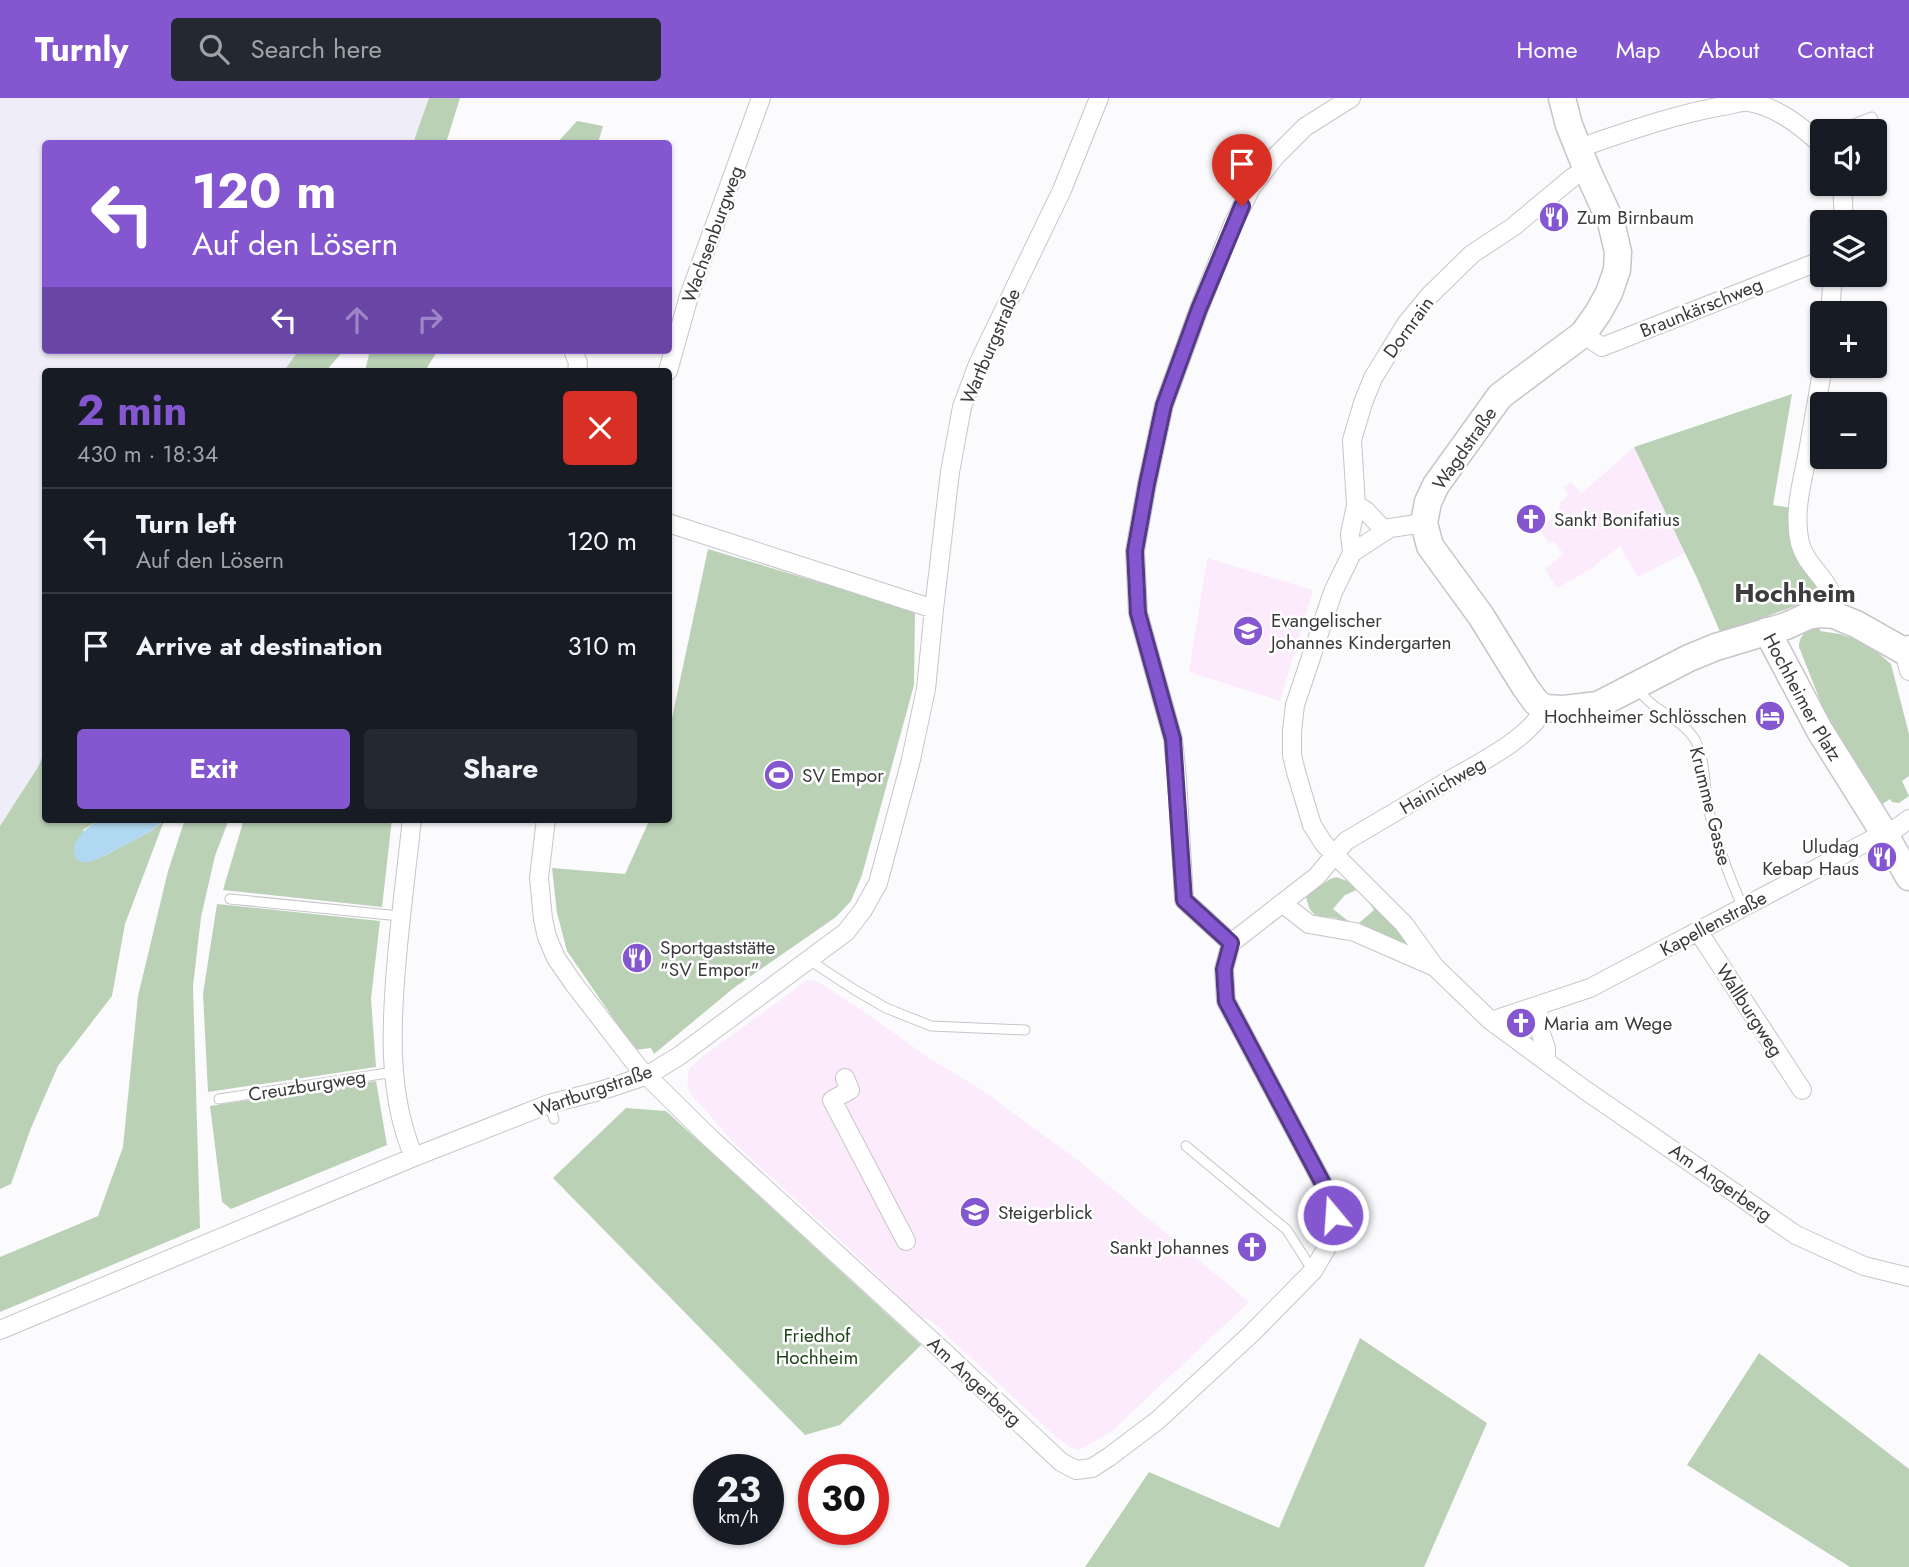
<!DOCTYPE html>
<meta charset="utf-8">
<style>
body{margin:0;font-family:Jost,sans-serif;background:#242831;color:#f1f3f6;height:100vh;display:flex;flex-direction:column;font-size:26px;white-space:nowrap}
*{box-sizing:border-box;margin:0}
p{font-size:23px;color:#9ea1a6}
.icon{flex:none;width:38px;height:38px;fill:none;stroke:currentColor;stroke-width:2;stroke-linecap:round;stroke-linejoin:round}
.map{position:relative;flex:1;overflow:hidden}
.drawer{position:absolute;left:42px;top:270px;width:630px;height:455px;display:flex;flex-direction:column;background:#171b24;border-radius:7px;box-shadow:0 2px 5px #0004}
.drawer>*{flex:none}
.guide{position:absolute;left:42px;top:42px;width:630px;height:214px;border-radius:7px;box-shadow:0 2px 5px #0004;background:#8457d0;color:#fff;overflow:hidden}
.fabs{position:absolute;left:1810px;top:21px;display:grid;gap:14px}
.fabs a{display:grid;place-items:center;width:77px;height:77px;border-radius:7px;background:#171b24;box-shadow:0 2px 5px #0004;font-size:35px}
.speed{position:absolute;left:693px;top:1356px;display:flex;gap:14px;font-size:35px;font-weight:700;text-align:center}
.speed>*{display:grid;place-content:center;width:91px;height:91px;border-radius:50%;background:#171b24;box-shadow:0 2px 5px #0004;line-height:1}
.speed small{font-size:18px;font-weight:400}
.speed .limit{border:10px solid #d22;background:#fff;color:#111}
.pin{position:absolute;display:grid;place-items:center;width:60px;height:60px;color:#fff;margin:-72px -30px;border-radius:50% 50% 50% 0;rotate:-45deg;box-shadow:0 0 7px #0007}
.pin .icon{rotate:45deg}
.me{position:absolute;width:77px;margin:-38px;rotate:342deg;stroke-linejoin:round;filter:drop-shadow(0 0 5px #0008)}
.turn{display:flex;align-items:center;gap:24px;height:147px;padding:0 35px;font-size:32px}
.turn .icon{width:91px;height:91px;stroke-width:2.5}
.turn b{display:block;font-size:49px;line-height:60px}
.lanes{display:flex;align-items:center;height:66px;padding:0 35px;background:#0003;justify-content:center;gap:35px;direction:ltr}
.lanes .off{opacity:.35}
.round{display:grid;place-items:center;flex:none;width:74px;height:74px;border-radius:7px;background:#242831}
.head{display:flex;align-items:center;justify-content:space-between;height:119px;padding:0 35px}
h1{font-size:42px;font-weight:700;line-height:52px;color:#8457d0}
.primary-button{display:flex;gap:14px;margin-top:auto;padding:14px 35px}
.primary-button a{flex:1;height:80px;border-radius:7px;background:#8457d0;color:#fff;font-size:28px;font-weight:700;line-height:80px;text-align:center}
.primary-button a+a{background:#242831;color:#f1f3f6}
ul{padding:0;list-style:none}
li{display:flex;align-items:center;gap:21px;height:105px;padding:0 35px;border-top:2px solid #363941}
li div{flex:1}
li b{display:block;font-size:26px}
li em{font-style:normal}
header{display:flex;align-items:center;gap:42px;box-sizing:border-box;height:98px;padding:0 35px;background:#8457d0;color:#fff}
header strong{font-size:33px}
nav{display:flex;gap:38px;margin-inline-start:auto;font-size:24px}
.search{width:490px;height:63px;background:#242831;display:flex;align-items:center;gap:18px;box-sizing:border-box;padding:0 24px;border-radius:7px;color:#9ea1a6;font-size:26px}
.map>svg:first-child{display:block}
</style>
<header>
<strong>Turnly</strong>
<div class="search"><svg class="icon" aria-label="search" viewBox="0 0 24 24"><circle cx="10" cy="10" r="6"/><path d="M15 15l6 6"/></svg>Search here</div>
<nav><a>Home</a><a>Map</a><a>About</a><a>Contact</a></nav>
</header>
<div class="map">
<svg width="1909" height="1469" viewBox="0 0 1909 1469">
<rect width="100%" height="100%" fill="#fbfbfe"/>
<path fill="#efedf7" d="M0 0H429L413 45 46 46V252H299L284 273H46L45 653 38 669 0 728Z"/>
<path fill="#fcebfd" d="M1634 349 1685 455 1638 479 1620 448 1592 470 1557 490 1545 471 1564 456 1553 443 1550 446 1539 432 1558 415 1561 404 1569 396 1563 390 1570 384 1582 395Z
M1207 460 1313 492 1280 603 1189 574Z
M807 882 817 883 860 911 929 960 979 990 1079 1063 1249 1204 1111 1334 1079 1352 1071 1350 1054 1337 929 1221H921L865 1165 734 1045 690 995 687 983 689 971 701 960Z"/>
<path fill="#bad1b6" d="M429 0H460L446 45H413Z
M577 23 603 28 598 45H557Z
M299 252H344L326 273H284Z
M370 252H438L425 273H365Z
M1792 296 1773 407 1791 410 1810 475 1821 498 1721 536 1697 480 1634 349Z
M708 451 915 513 914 587 862 777 851 803 836 819 735 889 654 956 651 950 635 952 567 853 557 815 552 770 625 776 650 721H668L669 634Z
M1820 529V533L1840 536 1854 541 1871 549 1891 566 1909 636V678L1902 683 1909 698 1899 705 1892 704 1890 701 1881 707 1829 625 1799 549C1799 536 1808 531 1820 529Z
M45 653 46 721H100L83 732 98 761 151 733 164 723 125 826 112 898 58 968 31 1030 11 1086 0 1091V728L38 669Z
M185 721H229L215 758 201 819 193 888 200 1130 0 1214V1159L98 1118 123 1049 138 898 168 773Z
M244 721H392L382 809 223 792Z
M1336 779 1353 785 1359 791 1345 797 1333 811 1347 822 1357 827 1374 812 1365 799 1419 853 1337 824V820C1317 819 1310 820 1306 798L1330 781Z
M217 806 380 823 371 901 376 969 208 994 203 896Z
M376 983 387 1047 231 1111 222 1104 210 1008Z
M626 1010 666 1013 921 1247 840 1327 805 1337 553 1080Z
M1360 1240 1487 1325 1424 1469H1085L1149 1374 1279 1430Z
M1759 1255 1909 1371V1469H1850L1687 1367Z"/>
<path fill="#b0d8f0" d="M100 721H165L151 733 98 761 86 765 76 762C68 742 86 731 100 721Z"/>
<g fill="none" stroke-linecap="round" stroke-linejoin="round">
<g stroke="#c6c5c8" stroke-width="11">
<path id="lane" d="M1836 33 1872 19 1878 34
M1637 591C1642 596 1647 602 1652 606 1666 618 1683 624 1694 640 1706 660 1704 690 1709 713 1717 747 1729 778 1743 810
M230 801 400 818
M809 862 855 892 886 910 931 928 1025 932
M219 1001 394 974
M549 1006 554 1021
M1186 1048 1287 1132 1313 1173"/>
</g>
<g stroke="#c6c5c8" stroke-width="20">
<path id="street" d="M1579 50C1626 34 1673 17 1723 8 1731 7 1741 3 1749 4 1776 8 1802 29 1822 47
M1587 72 1573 79 1513 129 1472 156 1430 197 1406 226 1373 280 1363 305 1352 342 1356 407 1350 436 1352 455 1333 494 1295 607 1292 633V657L1296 674 1312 727 1324 746 1404 826 1435 869 1491 923 1585 992 1796 1137 1864 1168 1909 1179
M1842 86 1844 124
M1830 215 1833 177
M1583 236 1602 249 1815 165H1822
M573 252 578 265 577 273
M1823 268C1818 296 1813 325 1808 354 1802 384 1793 415 1800 445 1807 473 1838 484 1834 517
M668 273 689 198 761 0
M1356 407 1365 412 1385 433
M668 425 934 511
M1352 455 1390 430 1424 425
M1904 553 1909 573
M412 721C407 767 401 813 397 859 391 925 387 997 414 1059
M546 721 539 780 543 821 547 839 556 860 574 886 638 969 710 1040 944 1254 1061 1364 1076 1372 1092 1370 1109 1359 1158 1322 1252 1235 1313 1173 1326 1151 1331 1134 1333 1117 1329 1097 1226 903 1224 871 1231 845 1316 779C1327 767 1335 755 1346 743 1378 724 1409 706 1441 687 1471 669 1530 642 1544 610
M1886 738 1909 721
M1282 805 1309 826 1355 834 1435 869
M1698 833 1802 992
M1231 845 1184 802 1177 680 1173 641 1138 515 1135 453 1147 386 1164 307 1199 211 1233 126 1251 90 1275 59 1305 29 1351 0
M1538 908 1539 930 1546 950V962
M1491 923 1590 890 1884 735
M845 980 850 992 832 1002 906 1143
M0 1232 414 1059 549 1006 603 992 648 977 679 958 846 834 863 812 878 785 910 666 926 591 934 511 950 374 962 309 978 266 1062 92 1099 0"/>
</g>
<g stroke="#c6c5c8" stroke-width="29">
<g id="secondary">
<path d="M1562 0 1569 27 1587 72 1611 124 1618 154 1617 172 1609 195 1598 215 1583 236 1500 298 1436 387 1428 404 1424 425 1430 448 1481 518 1525 589 1536 604 1544 610 1564 611 1598 607 1689 560 1716 549 1786 528 1808 518 1821 516 1834 517 1856 526 1904 553 1909 551"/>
<path id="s1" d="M1767 533 1820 633 1884 735 1909 779"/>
</g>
</g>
<use href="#lane" stroke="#fff" stroke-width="9"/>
<use href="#street" stroke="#fff" stroke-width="18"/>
<use href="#secondary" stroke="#fff" stroke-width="26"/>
</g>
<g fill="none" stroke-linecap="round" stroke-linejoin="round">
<g stroke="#563987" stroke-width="18">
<path id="route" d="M1242 108 1199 211 1164 307 1147 386 1135 453 1138 515 1173 641 1184 802 1231 845 1224 871 1226 903 1329 1097 1333 1117"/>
</g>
<use href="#route" stroke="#8457d0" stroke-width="12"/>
</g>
<defs>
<g id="restaurant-disc" transform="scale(1.575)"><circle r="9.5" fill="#8457d0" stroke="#fff"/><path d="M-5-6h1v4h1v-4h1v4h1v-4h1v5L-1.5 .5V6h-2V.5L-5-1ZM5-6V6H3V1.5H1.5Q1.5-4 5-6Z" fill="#fff"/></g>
<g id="church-disc" transform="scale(1.575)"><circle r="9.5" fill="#8457d0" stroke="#fff"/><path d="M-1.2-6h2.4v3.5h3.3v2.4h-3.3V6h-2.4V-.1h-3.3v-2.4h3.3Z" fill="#fff"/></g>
<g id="school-disc" transform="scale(1.575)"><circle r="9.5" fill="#8457d0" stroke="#fff"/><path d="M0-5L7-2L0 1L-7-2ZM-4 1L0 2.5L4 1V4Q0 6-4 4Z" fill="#fff"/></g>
<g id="hotel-disc" transform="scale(1.575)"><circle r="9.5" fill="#8457d0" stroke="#fff"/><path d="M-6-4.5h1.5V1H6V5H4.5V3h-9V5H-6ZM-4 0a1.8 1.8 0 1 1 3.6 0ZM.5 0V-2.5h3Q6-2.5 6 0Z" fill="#fff"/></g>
<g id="stadium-disc" transform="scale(1.575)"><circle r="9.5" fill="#8457d0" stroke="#fff"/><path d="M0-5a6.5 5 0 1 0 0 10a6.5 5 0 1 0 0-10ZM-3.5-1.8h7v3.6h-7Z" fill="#fff"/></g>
</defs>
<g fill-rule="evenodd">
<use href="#restaurant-disc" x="1554" y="119"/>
<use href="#church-disc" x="1531" y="421"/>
<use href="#school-disc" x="1248" y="533"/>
<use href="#hotel-disc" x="1770" y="618"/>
<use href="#stadium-disc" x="779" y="677"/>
<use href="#restaurant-disc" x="1882" y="759"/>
<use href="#restaurant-disc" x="637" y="860"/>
<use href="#church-disc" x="1521" y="925"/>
<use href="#school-disc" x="975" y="1114"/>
<use href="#church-disc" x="1252" y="1149"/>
</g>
<g text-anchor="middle" stroke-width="5" stroke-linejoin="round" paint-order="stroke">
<g font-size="19" fill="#3a393b" stroke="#fff" text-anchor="start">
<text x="1577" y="126">Zum Birnbaum</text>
<text x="1554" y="428">Sankt Bonifatius</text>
<text x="1271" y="529">Evangelischer<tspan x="1271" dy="22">Johannes Kindergarten</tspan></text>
<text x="1747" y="625" text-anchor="end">Hochheimer Schlösschen</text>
<text x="802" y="684">SV Empor</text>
<text x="1859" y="755" text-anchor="end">Uludag<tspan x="1859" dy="22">Kebap Haus</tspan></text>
<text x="660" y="856">Sportgaststätte<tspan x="660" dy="22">"SV Empor"</tspan></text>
<text x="1544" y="932">Maria am Wege</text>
<text x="998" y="1121">Steigerblick</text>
<text x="1229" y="1156" text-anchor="end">Sankt Johannes</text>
</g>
<g font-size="19" fill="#3a393b" stroke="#fff">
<text transform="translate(712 136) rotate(-70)" y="7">Wachsenburgweg</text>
<text transform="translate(1701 209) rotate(-22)" y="7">Braunkärschweg</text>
<text transform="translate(1408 229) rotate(-54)" y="7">Dornrain</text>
<text transform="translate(990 248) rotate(-67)" y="7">Wartburgstraße</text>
<text transform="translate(1464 350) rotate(-55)" y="7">Wagdstraße</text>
<text dy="7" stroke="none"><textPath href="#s1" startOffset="75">Hochheimer Platz</textPath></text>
<text transform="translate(1442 687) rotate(-30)" y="7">Hainichweg</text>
<text transform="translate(1711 708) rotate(76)" y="7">Krumme Gasse</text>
<text transform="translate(1713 825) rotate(-28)" y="7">Kapellenstraße</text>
<text transform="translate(1750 912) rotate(57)" y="7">Wallburgweg</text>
<text transform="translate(307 987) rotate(-9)" y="7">Creuzburgweg</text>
<text transform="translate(593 992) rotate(-19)" y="7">Wartburgstraße</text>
<text transform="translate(1721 1084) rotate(35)" y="7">Am Angerberg</text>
<text transform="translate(975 1283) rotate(43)" y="7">Am Angerberg</text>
</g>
<g font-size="19" fill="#1f461a" stroke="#fff">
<text x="817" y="1244">Friedhof<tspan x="817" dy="22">Hochheim</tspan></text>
</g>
<g font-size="26" font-weight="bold" fill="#3c3b3e" stroke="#fff">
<text x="1795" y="504">Hochheim</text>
</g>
</g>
</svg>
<div class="fabs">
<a><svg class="icon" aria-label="sound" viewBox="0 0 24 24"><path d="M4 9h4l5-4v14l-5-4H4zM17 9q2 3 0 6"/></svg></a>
<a><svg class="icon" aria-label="layers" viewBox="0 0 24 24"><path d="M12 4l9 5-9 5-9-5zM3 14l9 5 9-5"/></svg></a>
<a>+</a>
<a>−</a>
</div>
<div class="speed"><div>23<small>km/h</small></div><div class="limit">30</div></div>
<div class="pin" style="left:1242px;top:108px;background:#d93025"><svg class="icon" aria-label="arrive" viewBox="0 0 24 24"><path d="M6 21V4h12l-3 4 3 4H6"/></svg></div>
<svg class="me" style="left:1333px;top:1117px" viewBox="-20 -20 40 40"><circle r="17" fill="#8457d0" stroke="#fff" stroke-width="3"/><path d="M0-11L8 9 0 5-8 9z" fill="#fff"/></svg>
<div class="guide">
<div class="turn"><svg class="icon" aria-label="left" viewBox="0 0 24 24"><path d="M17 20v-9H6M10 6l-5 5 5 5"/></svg><div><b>120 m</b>Auf den Lösern</div></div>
<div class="lanes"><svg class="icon" aria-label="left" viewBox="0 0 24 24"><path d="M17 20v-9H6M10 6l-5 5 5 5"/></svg><svg class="icon off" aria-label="ahead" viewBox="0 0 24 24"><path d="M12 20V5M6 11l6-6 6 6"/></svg><svg class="icon off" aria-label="right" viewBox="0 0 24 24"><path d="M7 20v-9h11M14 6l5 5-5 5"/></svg></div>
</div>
<section class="drawer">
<div class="head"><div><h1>2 min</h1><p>430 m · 18:34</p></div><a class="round" style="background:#d93025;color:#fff"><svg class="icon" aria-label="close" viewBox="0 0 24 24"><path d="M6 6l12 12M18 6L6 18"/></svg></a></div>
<ul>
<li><svg class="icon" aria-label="left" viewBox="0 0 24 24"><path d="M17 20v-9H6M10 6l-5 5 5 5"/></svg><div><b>Turn left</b><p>Auf den Lösern</p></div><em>120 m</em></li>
<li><svg class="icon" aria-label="arrive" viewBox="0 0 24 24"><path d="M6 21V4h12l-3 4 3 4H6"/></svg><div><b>Arrive at destination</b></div><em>310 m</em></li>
</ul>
<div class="primary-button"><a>Exit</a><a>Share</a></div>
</section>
</div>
